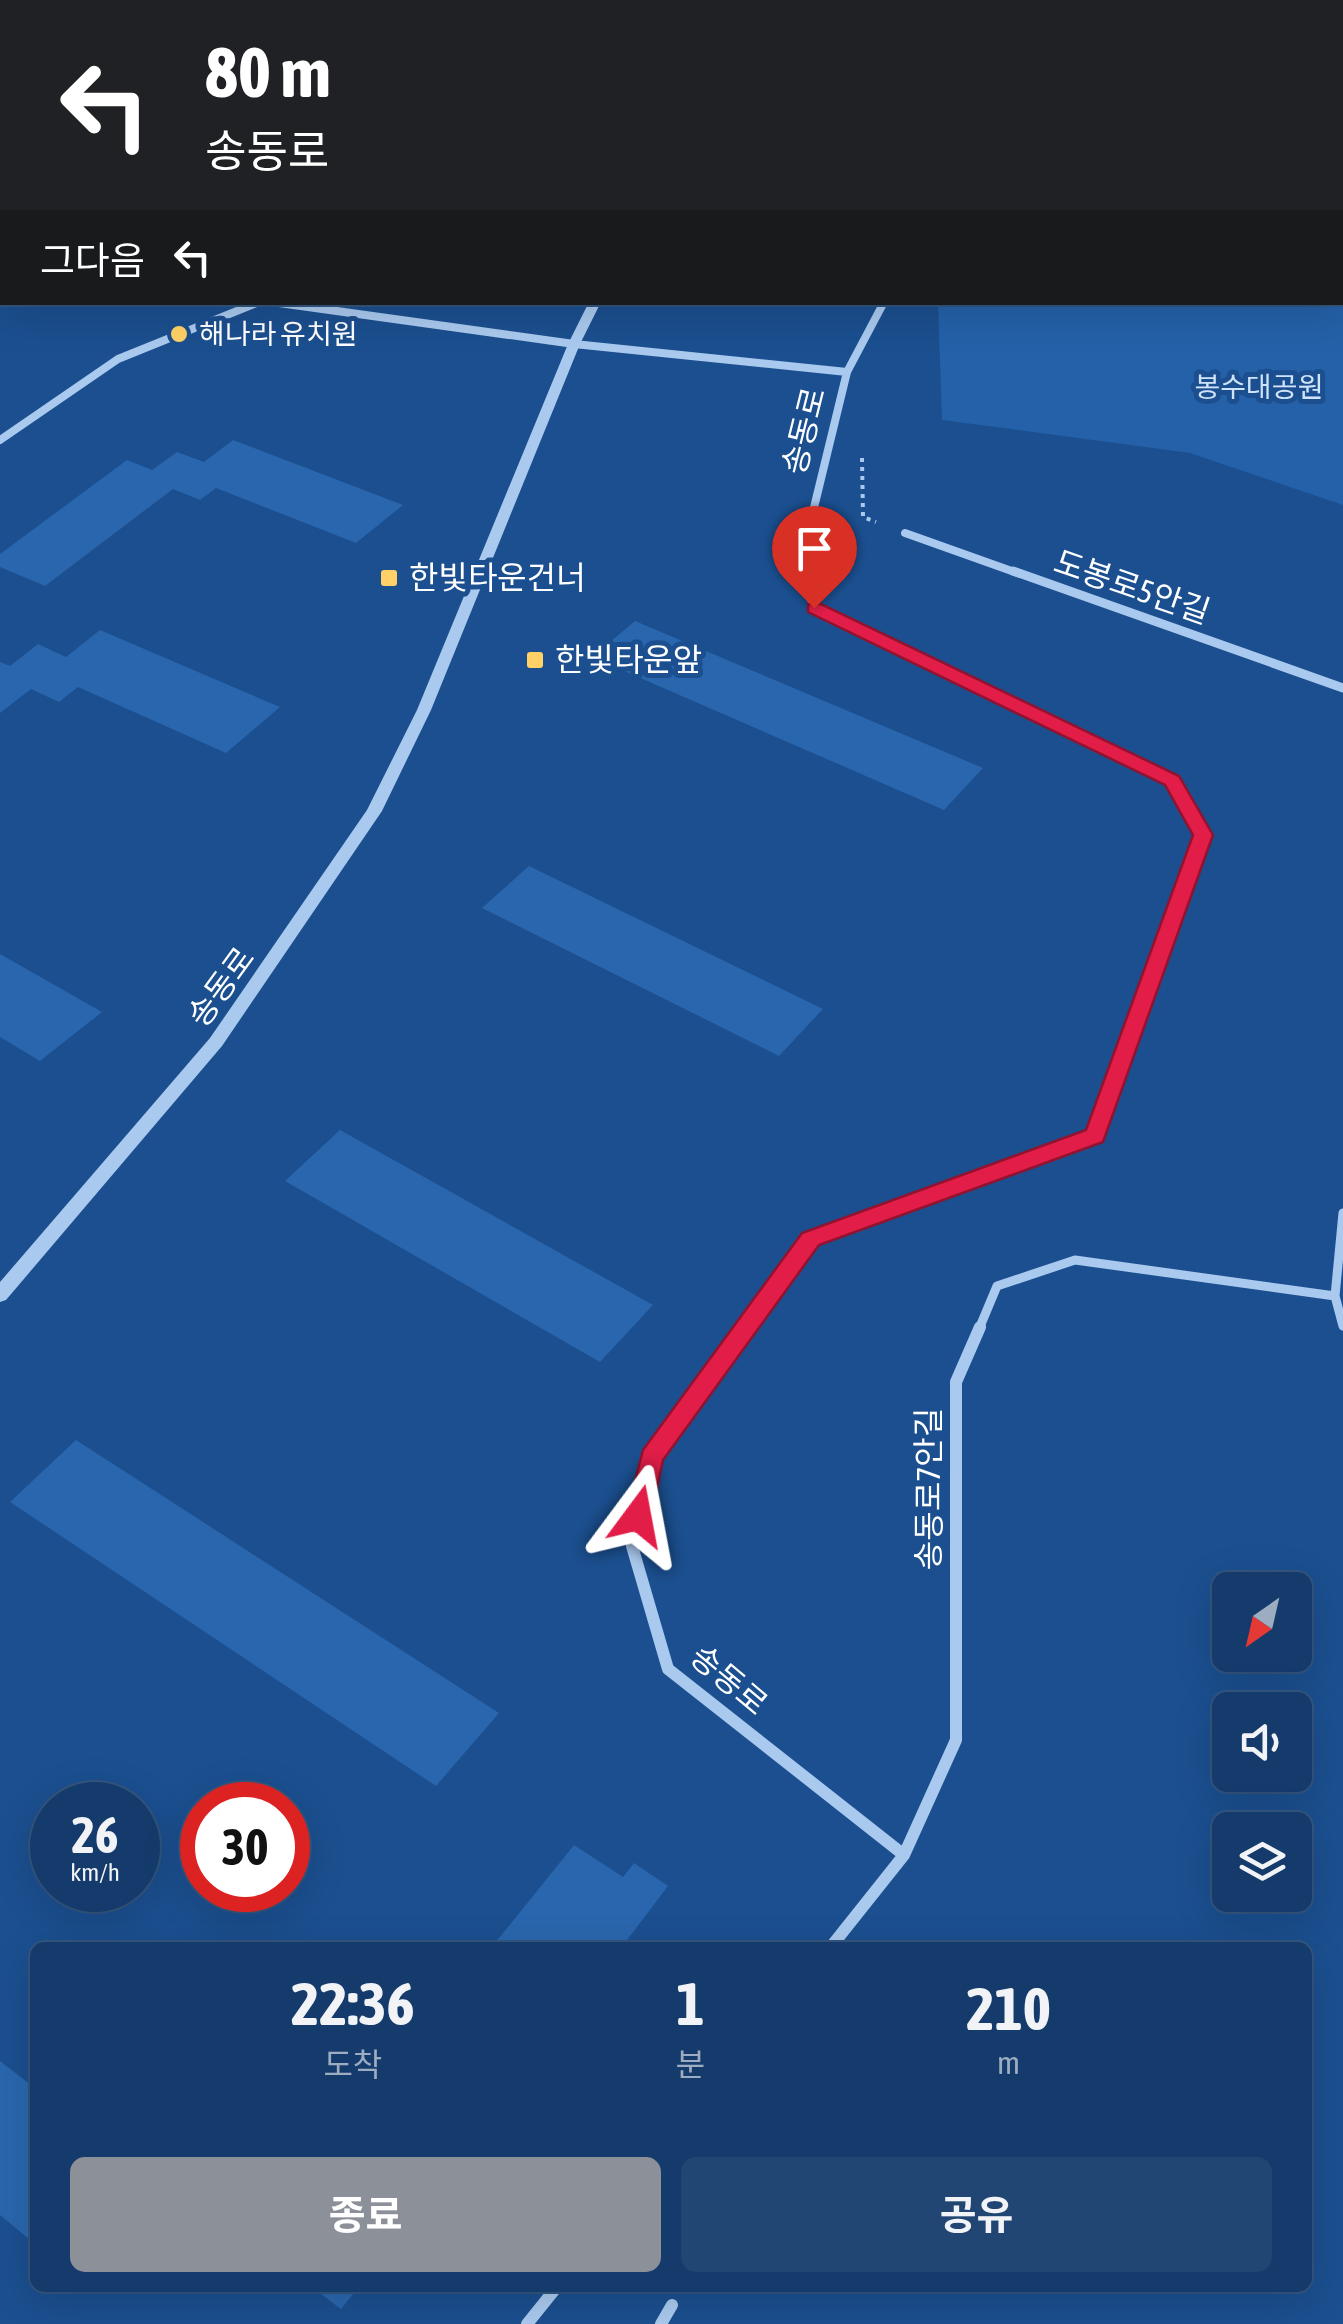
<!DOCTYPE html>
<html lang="ko">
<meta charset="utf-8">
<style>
body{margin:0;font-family:"Asap Condensed","Noto Sans KR",sans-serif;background:#214673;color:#f1f3f6;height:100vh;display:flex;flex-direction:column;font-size:38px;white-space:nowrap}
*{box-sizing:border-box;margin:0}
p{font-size:32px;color:#9dadc1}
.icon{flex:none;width:55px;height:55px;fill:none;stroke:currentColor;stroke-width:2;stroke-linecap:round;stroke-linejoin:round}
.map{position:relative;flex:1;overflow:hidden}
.drawer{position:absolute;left:30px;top:1942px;width:1282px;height:350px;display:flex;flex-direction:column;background:#143b6b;border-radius:15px;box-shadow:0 10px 40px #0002,0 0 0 2px #33557e}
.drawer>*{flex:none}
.top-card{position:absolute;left:0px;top:0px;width:1345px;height:305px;box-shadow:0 10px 40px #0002,0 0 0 2px #33557e;background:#202124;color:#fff;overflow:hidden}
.needle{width:65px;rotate:214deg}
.buttons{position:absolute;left:1212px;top:1572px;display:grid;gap:20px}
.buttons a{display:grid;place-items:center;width:100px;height:100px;border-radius:15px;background:#143b6b;box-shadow:0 10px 40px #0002,0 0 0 2px #33557e;font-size:50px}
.speed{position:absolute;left:30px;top:1782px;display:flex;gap:20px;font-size:50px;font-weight:700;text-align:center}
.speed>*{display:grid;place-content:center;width:130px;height:130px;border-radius:50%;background:#143b6b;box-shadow:0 10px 40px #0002,0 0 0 2px #33557e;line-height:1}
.speed small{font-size:25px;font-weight:400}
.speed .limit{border:15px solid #d22;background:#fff;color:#111}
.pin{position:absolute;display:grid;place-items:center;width:85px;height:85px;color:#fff;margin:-102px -42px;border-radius:50% 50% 50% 0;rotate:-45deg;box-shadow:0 0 10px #0007}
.pin .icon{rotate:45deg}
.me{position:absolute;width:110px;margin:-55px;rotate:13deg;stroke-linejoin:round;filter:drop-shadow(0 0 8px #0008)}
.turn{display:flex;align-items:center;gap:35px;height:210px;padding:0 40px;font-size:45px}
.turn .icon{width:130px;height:130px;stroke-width:2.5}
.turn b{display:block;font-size:70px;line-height:85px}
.then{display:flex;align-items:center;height:95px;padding:0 40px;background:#0003;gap:20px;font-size:38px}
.eta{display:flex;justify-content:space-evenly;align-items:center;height:170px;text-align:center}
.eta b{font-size:60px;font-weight:700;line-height:70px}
.primary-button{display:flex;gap:20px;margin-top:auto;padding:20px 40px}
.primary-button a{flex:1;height:115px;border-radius:15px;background:#8c9099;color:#fff;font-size:40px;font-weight:700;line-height:115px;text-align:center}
.primary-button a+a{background:#214673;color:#f1f3f6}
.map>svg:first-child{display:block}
</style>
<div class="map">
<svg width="1343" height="2324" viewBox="0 0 1343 2324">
<rect width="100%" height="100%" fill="#1b4f8f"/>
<path fill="#2461a8" d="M0 0H268L2 2 0 288Z
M1011 0H1343V505L1190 453 942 420 938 303 1342 302V2Z"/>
<path fill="#2a66ad" d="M233 440 403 505 356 543 216 488 200 500 173 489 45 586 0 567V554L127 460 152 470 177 452 204 462Z
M635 621 983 768 944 810 592 657Z
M100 630 280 707 226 753 78 687 59 702 31 689 0 713V662L10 666 38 644 66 657Z
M529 866 823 1009 779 1056 482 908Z
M0 954 102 1012 40 1061 0 1037Z
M340 1130 653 1305 600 1362 285 1181Z
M76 1440 499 1713 436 1786 10 1502Z
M574 1845 623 1877 634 1863 668 1886 621 1948H491Z
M0 2061 35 2088V2244L0 2215Z
M313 2288H358L341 2309Z"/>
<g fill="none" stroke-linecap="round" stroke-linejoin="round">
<path stroke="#a9c9ee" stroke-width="4" stroke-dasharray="4 5" stroke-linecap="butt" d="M862 458 863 517 876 522"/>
<path stroke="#a9c9ee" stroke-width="8" d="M272 302 574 344 847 372
M0 440 118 359 259 302
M905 533 1020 574
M805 574 801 561 847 372 884 302"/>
<path stroke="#a9c9ee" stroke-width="9" d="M1013 571 1343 688
M1343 1213 1335 1296 1343 1326
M745 1329 811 1239 1095 1136 1203 835 1172 781 814 608 804 571
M979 1329 997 1286 1075 1260 1335 1296"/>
<path stroke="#a9c9ee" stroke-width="12" d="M747 1327 652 1457 632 1546 668 1669 904 1855
M830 1948 904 1855 956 1740V1382L980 1327
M527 2324 556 2288
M661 2324 672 2305"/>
<path fill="#a9c9ee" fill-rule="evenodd" d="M589 302H601L580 344 431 710 382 811 222 1046 6 1300 0 1302V1282L210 1038 367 810 417 710 568 344Z"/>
</g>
<path fill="#e11d48" stroke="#92132f" stroke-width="2.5" d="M808 604H821L1179 776 1213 835 1103 1142 819 1245 663 1460 651 1516 638 1527 626 1516 643 1450 802 1233 1086 1130 1193 835 1165 785 808 612Z"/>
<g fill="#ffd166" stroke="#1b4f8f" stroke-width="4">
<circle cx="179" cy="334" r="10"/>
<rect x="379" y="568" width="20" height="20" rx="5"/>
<rect x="525" y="650" width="20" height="20" rx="5"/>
</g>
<g text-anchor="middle" stroke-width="10" stroke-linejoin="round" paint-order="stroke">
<g font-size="28" fill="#fff" stroke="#1b4f8f" text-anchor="start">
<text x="199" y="344">해나라 유치원</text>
</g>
<g font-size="28" fill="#cfe3fa" stroke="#1b4f8f">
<text x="1259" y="397">봉수대공원</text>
</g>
<g font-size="32" fill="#fff" stroke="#1b4f8f">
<text transform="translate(804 431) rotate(-76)" y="11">송동로</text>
<text transform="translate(1132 587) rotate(19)" y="11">도봉로5안길</text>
<text transform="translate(221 987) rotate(-54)" y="11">송동로</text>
<text transform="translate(929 1489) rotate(-90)" y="11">송동로7안길</text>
<text transform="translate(729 1680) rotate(40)" y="11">송동로</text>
</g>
<g font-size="32" fill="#fff" stroke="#1b4f8f" text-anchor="start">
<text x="409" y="589">한빛타운건너</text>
<text x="555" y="671">한빛타운앞</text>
</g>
</g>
</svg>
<div class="buttons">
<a><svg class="needle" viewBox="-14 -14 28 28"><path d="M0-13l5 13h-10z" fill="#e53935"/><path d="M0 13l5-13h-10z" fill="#9dadc1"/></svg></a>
<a><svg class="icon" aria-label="sound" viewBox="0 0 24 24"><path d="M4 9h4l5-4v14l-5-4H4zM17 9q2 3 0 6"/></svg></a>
<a><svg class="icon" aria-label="layers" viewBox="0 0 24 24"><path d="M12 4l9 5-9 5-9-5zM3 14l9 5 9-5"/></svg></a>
</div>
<div class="speed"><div>26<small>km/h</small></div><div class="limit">30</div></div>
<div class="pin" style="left:814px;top:608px;background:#d93025"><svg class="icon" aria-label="arrive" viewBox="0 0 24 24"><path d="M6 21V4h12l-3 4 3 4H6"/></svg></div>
<svg class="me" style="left:638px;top:1516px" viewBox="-20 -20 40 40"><path d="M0-17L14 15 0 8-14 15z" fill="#e11d48" stroke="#fff" stroke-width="4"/></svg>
<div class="top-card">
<div class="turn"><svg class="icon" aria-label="left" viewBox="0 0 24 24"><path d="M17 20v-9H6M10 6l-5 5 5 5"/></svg><div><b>80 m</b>송동로</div></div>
<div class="then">그다음<svg class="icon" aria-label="left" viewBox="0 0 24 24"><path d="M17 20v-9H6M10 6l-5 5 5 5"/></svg></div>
</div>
<section class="drawer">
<div class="eta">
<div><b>22:36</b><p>도착</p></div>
<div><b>1</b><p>분</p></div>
<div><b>210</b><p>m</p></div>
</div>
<div class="primary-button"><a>종료</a><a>공유</a></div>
</section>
</div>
